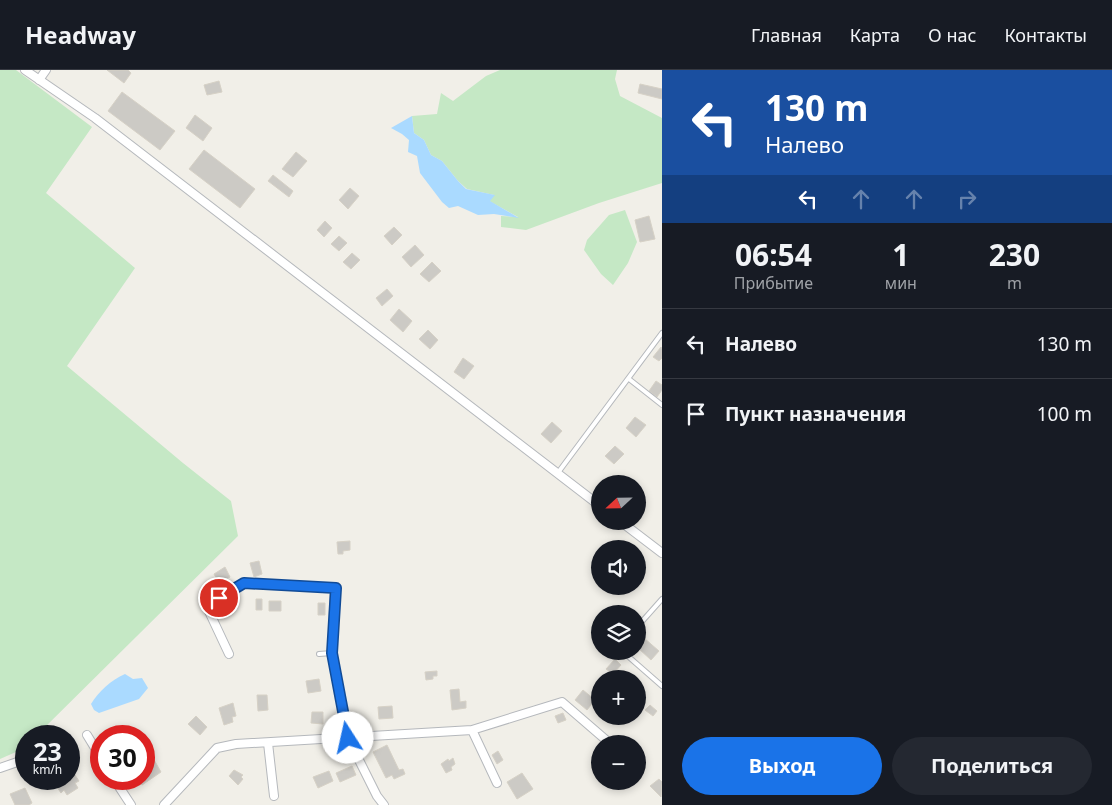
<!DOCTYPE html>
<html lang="ru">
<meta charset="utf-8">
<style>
body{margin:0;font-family:"Noto Sans",sans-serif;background:#242831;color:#f1f3f6;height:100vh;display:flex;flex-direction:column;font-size:19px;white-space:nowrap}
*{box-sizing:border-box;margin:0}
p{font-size:16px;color:#9ea1a6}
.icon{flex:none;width:28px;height:28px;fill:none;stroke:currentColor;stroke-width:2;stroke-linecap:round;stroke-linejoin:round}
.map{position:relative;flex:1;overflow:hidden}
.side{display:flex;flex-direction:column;background:#171b24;width:450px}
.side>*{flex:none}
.guide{background:#1a4fa0;color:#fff;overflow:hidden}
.needle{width:32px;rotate:248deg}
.fabs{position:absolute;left:591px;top:405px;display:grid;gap:10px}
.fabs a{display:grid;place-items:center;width:55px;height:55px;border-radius:50%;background:#171b24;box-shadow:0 2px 8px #0003;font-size:25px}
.speed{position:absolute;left:15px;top:655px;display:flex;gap:10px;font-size:25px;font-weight:700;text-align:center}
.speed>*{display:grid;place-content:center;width:65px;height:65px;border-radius:50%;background:#171b24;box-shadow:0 2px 8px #0003;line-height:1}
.speed small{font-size:12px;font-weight:400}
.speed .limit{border:8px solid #d22;background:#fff;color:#111}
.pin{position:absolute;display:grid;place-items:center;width:42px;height:42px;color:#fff;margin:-21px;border:2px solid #fff;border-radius:50%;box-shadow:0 1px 5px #0007}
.me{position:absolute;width:55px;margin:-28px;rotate:350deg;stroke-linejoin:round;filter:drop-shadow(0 0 4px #0008)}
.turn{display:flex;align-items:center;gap:18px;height:105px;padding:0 20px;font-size:22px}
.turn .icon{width:65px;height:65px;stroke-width:2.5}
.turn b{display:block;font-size:35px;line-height:42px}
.lanes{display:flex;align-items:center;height:48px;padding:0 20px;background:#0003;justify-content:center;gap:25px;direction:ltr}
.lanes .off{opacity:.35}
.eta{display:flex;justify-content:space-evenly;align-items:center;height:85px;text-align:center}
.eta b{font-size:30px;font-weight:700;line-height:35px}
.cta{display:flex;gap:10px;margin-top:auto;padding:10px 20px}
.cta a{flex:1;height:58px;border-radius:30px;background:#1a73e8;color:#fff;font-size:20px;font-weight:700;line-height:58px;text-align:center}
.cta a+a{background:#242831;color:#f1f3f6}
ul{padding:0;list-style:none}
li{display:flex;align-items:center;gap:15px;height:70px;padding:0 20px;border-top:1px solid #363941}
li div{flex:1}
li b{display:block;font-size:19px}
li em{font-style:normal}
header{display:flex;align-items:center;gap:30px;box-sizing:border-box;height:70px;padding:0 25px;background:#171b24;border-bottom:1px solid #363941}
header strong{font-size:24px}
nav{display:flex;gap:28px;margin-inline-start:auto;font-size:18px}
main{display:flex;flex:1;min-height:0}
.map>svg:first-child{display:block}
</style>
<header>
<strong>Headway</strong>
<nav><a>Главная</a><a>Карта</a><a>О нас</a><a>Контакты</a></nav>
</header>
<main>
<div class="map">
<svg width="662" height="735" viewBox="0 0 662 735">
<rect width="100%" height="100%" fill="#f1efe8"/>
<path fill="#c5e8c5" d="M0 0H16L92 57 46 123 135 198 67 296 183 393 231 431 238 466 36 666H26L25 678 0 689Z
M500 0H617L615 9 620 26 662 48V113L599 133 526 160 501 157V146L518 147 489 131 494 125 467 119 458 111 442 91 431 85 424 70 414 63 412 46 437 44 441 23 453 31 486 6Z
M625 140 637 172 628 193 613 215 601 204 584 180 587 170 609 145Z"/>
<path fill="#aadaff" d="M412 46 414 63 424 70 431 85 442 91 458 111 466 119 495 125 490 131 519 148 494 144 478 145 458 136 449 138 442 132 420 103 417 86 408 82 409 70 402 64 391 58Z
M125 604 133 609 142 608 148 618 139 629 99 643 94 640 91 634C99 621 111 610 125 604Z"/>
<path fill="#cccac5" stroke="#d6d1c6" d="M107 0H128L131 3 124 13Z
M219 11 222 22 207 25 204 15Z
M640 14 662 19V29L638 23Z
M122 22 175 61 160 80 108 41Z
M195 45 212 58 203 71 186 58Z
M204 80 255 119 240 138 189 99Z
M296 82 307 91 293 107 282 99Z
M273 105 293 121 289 127 268 111Z
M350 118 359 126 348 139 339 130Z
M649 146 655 169 640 172 635 150Z
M325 151 332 158 324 167 317 160Z
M394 157 402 165 392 175 384 166Z
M339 166 347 173 339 181 331 174Z
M415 175 424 185 411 197 402 187Z
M352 183 360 190 351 199 343 192Z
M432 192 441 201 429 212 420 204Z
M387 219 393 226 382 236 376 228Z
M399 239 412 251 403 262 390 250Z
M428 260 438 270 430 279 419 269Z
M661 277 662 279V288L659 291 653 287Z
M463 288 474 296 464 309 454 302Z
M656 311 662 315V320L657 327 649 321Z
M635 347 646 355 636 367 626 358Z
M552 352 562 361 551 373 541 364Z
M615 376 624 384 614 394 605 386Z
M350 471V480L343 481V484H338L337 472Z
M259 491 262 504 254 507 250 493Z
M225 497 230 507 219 513 214 504Z
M256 529H262V540H256Z
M269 531H281V541H269Z
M318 533H325V545H318Z
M644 568 659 581 651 590 638 578V575Z
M615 589 621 595 613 604 606 599Z
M437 601V606H433V609L426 610 425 602Z
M319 609 321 621 308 623 306 611Z
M459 619 460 632 466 631V638L452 640 450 620Z
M583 620 595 630 587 640 575 630Z
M257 625H267L268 640 258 641Z
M233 633 236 646 232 647 233 652 224 655 219 638Z
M650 635 657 641 653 646 645 640Z
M392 636 393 648 379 649 378 637Z
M312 642H323V654L311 653Z
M563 643 566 650 558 653 555 646Z
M196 646 207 657 200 665 188 654Z
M387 675 399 700 403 699 405 704 394 709 392 705 386 708 373 682Z
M498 681 503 690 497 694 492 685Z
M153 688 161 702 142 715 138 709H144V694Z
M453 688 455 694 451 697 452 700 446 703 441 694 448 689 449 691Z
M352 696 356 705 340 712 336 703Z
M71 699 79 711 75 713 78 718 67 725 64 720 61 723 53 711 57 709H69V701Z
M234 700 243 705 241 707 243 709 238 715 229 706Z
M329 701 333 711 318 718 313 707Z
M522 703 533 719 517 729 507 712Z
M659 709 662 712 661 727 650 716Z
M25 718 32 733 29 735H15L10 724Z"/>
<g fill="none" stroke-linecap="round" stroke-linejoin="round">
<g stroke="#b5b8bc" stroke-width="6">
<path id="lane" d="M629 309 662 335
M557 404 662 263
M638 556 662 529
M622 581 662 616
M319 584 332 583"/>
</g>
<g stroke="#b5b8bc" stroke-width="10">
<path id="street" d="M25 0 95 48 600 436
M39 10 46 0
M620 451 662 483
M229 584 206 535 244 513 335 518 332 583 348 668 377 726 384 735
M472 660 562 632 606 670
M87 665 101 688
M268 673 274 726
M0 698 26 689
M114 709 131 735
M164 735 217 678 236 674 472 660 497 713"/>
</g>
<use href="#lane" stroke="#fff" stroke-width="4"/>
<use href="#street" stroke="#fff" stroke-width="8"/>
</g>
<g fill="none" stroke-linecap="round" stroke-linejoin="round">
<g stroke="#114b97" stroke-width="12">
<path id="route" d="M219 528 244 513 336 518 332 583 348 668"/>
</g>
<use href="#route" stroke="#1a73e8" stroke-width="9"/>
</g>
</svg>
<div class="fabs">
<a><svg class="needle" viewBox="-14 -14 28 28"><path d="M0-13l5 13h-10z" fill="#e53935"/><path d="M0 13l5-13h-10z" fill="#9ea1a6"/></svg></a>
<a><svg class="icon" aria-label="sound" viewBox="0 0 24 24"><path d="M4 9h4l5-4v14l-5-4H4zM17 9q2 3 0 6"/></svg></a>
<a><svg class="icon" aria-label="layers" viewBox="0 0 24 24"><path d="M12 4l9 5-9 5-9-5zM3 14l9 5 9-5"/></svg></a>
<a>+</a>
<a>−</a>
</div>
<div class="speed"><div>23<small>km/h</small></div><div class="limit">30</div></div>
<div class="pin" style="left:219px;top:528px;background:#d93025"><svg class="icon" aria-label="arrive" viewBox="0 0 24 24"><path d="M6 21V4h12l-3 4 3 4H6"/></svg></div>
<svg class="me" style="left:348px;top:668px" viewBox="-20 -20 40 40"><circle r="19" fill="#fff"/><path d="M0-13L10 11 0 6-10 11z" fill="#1a73e8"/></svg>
</div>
<section class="side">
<div class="guide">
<div class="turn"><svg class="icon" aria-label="left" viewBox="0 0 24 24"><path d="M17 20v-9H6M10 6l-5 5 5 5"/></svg><div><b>130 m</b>Налево</div></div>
<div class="lanes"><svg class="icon" aria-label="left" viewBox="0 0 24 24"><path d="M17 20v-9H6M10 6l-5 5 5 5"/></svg><svg class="icon off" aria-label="ahead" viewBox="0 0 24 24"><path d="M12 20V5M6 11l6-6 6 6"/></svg><svg class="icon off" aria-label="ahead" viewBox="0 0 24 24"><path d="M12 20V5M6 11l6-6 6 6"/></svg><svg class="icon off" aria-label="right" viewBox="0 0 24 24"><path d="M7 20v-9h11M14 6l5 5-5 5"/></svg></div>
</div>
<div class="eta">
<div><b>06:54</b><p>Прибытие</p></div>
<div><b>1</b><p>мин</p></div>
<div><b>230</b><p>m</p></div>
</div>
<ul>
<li><svg class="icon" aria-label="left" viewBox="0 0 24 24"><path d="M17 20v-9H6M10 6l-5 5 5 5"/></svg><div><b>Налево</b></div><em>130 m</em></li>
<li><svg class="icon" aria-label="arrive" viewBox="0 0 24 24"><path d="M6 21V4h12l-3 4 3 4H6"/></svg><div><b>Пункт назначения</b></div><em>100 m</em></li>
</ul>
<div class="cta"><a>Выход</a><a>Поделиться</a></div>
</section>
</main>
